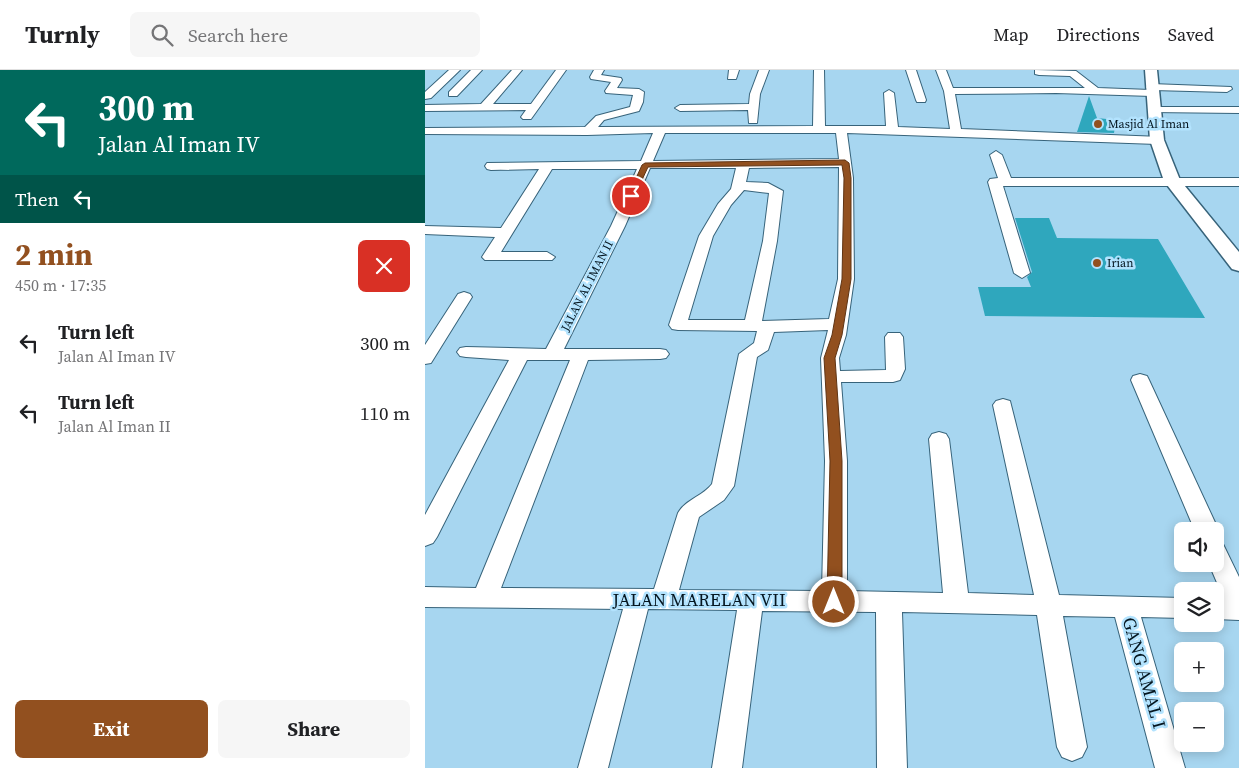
<!DOCTYPE html>
<meta charset="utf-8">
<style>
body{margin:0;font-family:"Source Serif 4",serif;background:#f6f6f6;color:#202124;height:100vh;display:flex;flex-direction:column;font-size:19px;white-space:nowrap}
*{box-sizing:border-box;margin:0}
p{font-size:16px;color:#757577}
.icon{flex:none;width:28px;height:28px;fill:none;stroke:currentColor;stroke-width:2;stroke-linecap:round;stroke-linejoin:round}
.map{position:relative;flex:1;overflow:hidden}
.sheet{display:flex;flex-direction:column;background:#fff;width:425px}
.sheet>*{flex:none}
.hud{background:#00695c;color:#fff;overflow:hidden}
.controls{position:absolute;left:749px;top:452px;display:grid;gap:10px}
.controls a{display:grid;place-items:center;width:50px;height:50px;border-radius:8px;background:#fff;box-shadow:0 2px 12px #0003;font-size:25px}
.pin{position:absolute;display:grid;place-items:center;width:42px;height:42px;color:#fff;margin:-21px;border:2px solid #fff;border-radius:50%;box-shadow:0 1px 5px #0007}
.me{position:absolute;width:55px;margin:-28px;rotate:0deg;stroke-linejoin:round;filter:drop-shadow(0 0 4px #0008)}
.turn{display:flex;align-items:center;gap:18px;height:105px;padding:0 15px;font-size:22px}
.turn .icon{width:65px;height:65px;stroke-width:2.5}
.turn b{display:block;font-size:35px;line-height:42px}
.then{display:flex;align-items:center;height:48px;padding:0 15px;background:#0003;gap:10px;font-size:19px}
.round{display:grid;place-items:center;flex:none;width:52px;height:52px;border-radius:8px;background:#f6f6f6}
.summary{display:flex;align-items:center;justify-content:space-between;height:85px;padding:0 15px}
h1{font-size:30px;font-weight:700;line-height:38px;color:#92501f}
.cta{display:flex;gap:10px;margin-top:auto;padding:10px 15px}
.cta a{flex:1;height:58px;border-radius:8px;background:#92501f;color:#fff;font-size:20px;font-weight:700;line-height:58px;text-align:center}
.cta a+a{background:#f6f6f6;color:#202124}
ul{padding:0;list-style:none}
li{display:flex;align-items:center;gap:15px;height:70px;padding:0 15px}
li div{flex:1}
li b{display:block;font-size:19px}
li em{font-style:normal}
header{display:flex;align-items:center;gap:30px;box-sizing:border-box;height:70px;padding:0 25px;background:#fff;border-bottom:1px solid #e0e0e0}
header strong{font-size:24px}
nav{display:flex;gap:28px;margin-inline-start:auto;font-size:18px}
.search{width:350px;height:45px;background:#f6f6f6;display:flex;align-items:center;gap:12px;box-sizing:border-box;padding:0 18px;border-radius:8px;color:#757577;font-size:19px}
main{display:flex;flex:1;min-height:0}
.map>svg:first-child{display:block}
</style>
<header>
<strong>Turnly</strong>
<div class="search"><svg class="icon" aria-label="search" viewBox="0 0 24 24"><circle cx="10" cy="10" r="6"/><path d="M15 15l6 6"/></svg>Search here</div>
<nav><a>Map</a><a>Directions</a><a>Saved</a></nav>
</header>
<main>
<section class="sheet">
<div class="hud">
<div class="turn"><svg class="icon" aria-label="left" viewBox="0 0 24 24"><path d="M17 20v-9H6M10 6l-5 5 5 5"/></svg><div><b>300 m</b>Jalan Al Iman IV</div></div>
<div class="then">Then<svg class="icon" aria-label="left" viewBox="0 0 24 24"><path d="M17 20v-9H6M10 6l-5 5 5 5"/></svg></div>
</div>
<div class="summary"><div><h1>2 min</h1><p>450 m · 17:35</p></div><a class="round" style="background:#d93025;color:#fff"><svg class="icon" aria-label="close" viewBox="0 0 24 24"><path d="M6 6l12 12M18 6L6 18"/></svg></a></div>
<ul>
<li><svg class="icon" aria-label="left" viewBox="0 0 24 24"><path d="M17 20v-9H6M10 6l-5 5 5 5"/></svg><div><b>Turn left</b><p>Jalan Al Iman IV</p></div><em>300 m</em></li>
<li><svg class="icon" aria-label="left" viewBox="0 0 24 24"><path d="M17 20v-9H6M10 6l-5 5 5 5"/></svg><div><b>Turn left</b><p>Jalan Al Iman II</p></div><em>110 m</em></li>
</ul>
<div class="cta"><a>Exit</a><a>Share</a></div>
</section>
<div class="map">
<svg width="814" height="698" viewBox="0 0 814 698">
<rect width="100%" height="100%" fill="#a7d6f0"/>
<path fill="#2fa7bd" d="M664 26 672 48 691 50 689 63 652 62Z
M590 148H624L632 168 733 169 780 248 560 246 553 217H606L602 207 607 202Z"/>
<g fill="none" stroke-linecap="round" stroke-linejoin="round">
<g stroke="#37637a" stroke-width="2">
<path id="minor" d="M24 0H35L6 28 0 29V22Z
M46 0H57L32 26H24V22Z
M87 0H97L68 34H106L131 0H141L106 49H98L96 47 101 40 0 41V35L56 34Z
M169 0H179L176 5 196 8 197 10 192 18 214 19 219 22 218 32 214 41 179 50 173 57 388 56 389 0H399L400 56H461L459 23 464 20 469 23 473 57 525 59 519 21 511 0H521L528 18H660L645 6 614 5 610 4V0L651 1 673 18 725 20 721 17 726 14 806 17 807 19 802 22 728 20 732 23 727 26 631 23 530 24 536 59 736 67 738 70 732 74 422 63 428 108 429 209 421 265 414 288 415 301 461 300 460 267 463 263H475L478 267 480 299 475 310 468 312H416L422 391V521L518 523 504 369 507 364 514 362 521 364 524 369 543 523 609 525 568 335 571 331 578 329 585 331 634 525 758 528V548L716 547 760 698H730L690 547 638 546 662 677 657 687 647 691 637 687 632 677 612 545 477 542 482 698H452L451 542 337 541 317 698H287L312 540 223 539 183 698H153L198 539 0 537V517L51 518 145 290H102L12 467 8 473 0 476V445L84 290 41 287 35 286 32 282 35 278 41 277 121 279 186 156 212 99H127L76 182H122L130 187 127 190H60L57 187 70 167 0 164V156L76 158 114 99 66 100 62 99 60 96 62 93 216 91 228 63 162 65 0 64V58L160 57 171 46 205 37 208 25 181 23 180 21 186 12 166 9 165 7ZM240 63H411L414 89 228 91ZM414 97 413 209 404 249 337 251 352 171 358 121 343 113 321 112 324 98ZM225 98H311L306 119 293 134 274 166 244 255 247 259 253 260 332 261 329 273 314 284 287 414C278 426 260 430 253 443L229 519 76 518 163 290 235 289 241 288 244 284 241 280 235 279H139L200 156ZM319 120 344 123 338 171 320 250H263L288 166 306 135ZM403 260 396 288 400 391 397 521 254 520 274 447 299 430 309 416 332 287 343 280 349 262Z
M304 0H314L311 9H303Z
M334 0H344L335 24 332 53H324L323 40 255 41 250 38 255 35 324 34 325 24Z
M481 0H491L501 30 500 32H492L491 30Z
M729 37H814V43L725 42V38Z
M571 81 577 85 586 108H814V116H578L605 203 597 208 589 203 563 112 565 109 573 108 565 85Z
M39 222 45 224 47 227 6 293 0 294V275L33 224Z
M715 304 722 306 724 310 794 461 790 467V461H770L706 310 708 306Z
M790 471 798 474 814 507V550L790 549V529H799L784 494H790Z"/>
</g>
<g stroke="#37637a" stroke-width="3">
<path id="major" d="M720 0H732L739 70 755 110 814 182V201L807 199 739 111 725 70Z"/>
</g>
<use href="#minor" fill="#fff" fill-rule="evenodd"/>
<use href="#major" fill="#fff" fill-rule="evenodd"/>
</g>
<path fill="#92501f" stroke="#5f3414" d="M420 90 424 93 426 108V209L417 265 410 288 417 391V532L414 536H404L402 532 405 391 399 288 407 265 417 209 419 108 417 95 223 97 209 127 203 126 217 95 220 93Z"/>
<g fill="#92501f" stroke="#b3e3fe" stroke-width="2">
<circle cx="673" cy="54" r="5"/>
<circle cx="672" cy="193" r="5"/>
</g>
<g text-anchor="middle" stroke-width="5" stroke-linejoin="round" paint-order="stroke">
<g font-size="12" fill="#051620" stroke="#b3e3fe" text-anchor="start">
<text x="683" y="58">Masjid Al Iman</text>
<text x="682" y="197">Irian</text>
</g>
<g font-size="12" fill="#051620" stroke="#b3e3fe">
<text transform="translate(162 216) rotate(-63)" y="4">JALAN AL IMAN II</text>
</g>
<g font-size="18" fill="#051620" stroke="#b3e3fe">
<text x="274" y="536">JALAN MARELAN VII</text>
<text transform="translate(719 603) rotate(74)" y="6">GANG AMAL I</text>
</g>
</g>
</svg>
<div class="controls">
<a><svg class="icon" aria-label="sound" viewBox="0 0 24 24"><path d="M4 9h4l5-4v14l-5-4H4zM17 9q2 3 0 6"/></svg></a>
<a><svg class="icon" aria-label="layers" viewBox="0 0 24 24"><path d="M12 4l9 5-9 5-9-5zM3 14l9 5 9-5"/></svg></a>
<a>+</a>
<a>−</a>
</div>
<div class="pin" style="left:206px;top:126px;background:#d93025"><svg class="icon" aria-label="arrive" viewBox="0 0 24 24"><path d="M6 21V4h12l-3 4 3 4H6"/></svg></div>
<svg class="me" style="left:409px;top:532px" viewBox="-20 -20 40 40"><circle r="17" fill="#92501f" stroke="#fff" stroke-width="3"/><path d="M0-11L8 9 0 5-8 9z" fill="#fff"/></svg>
</div>
</main>
